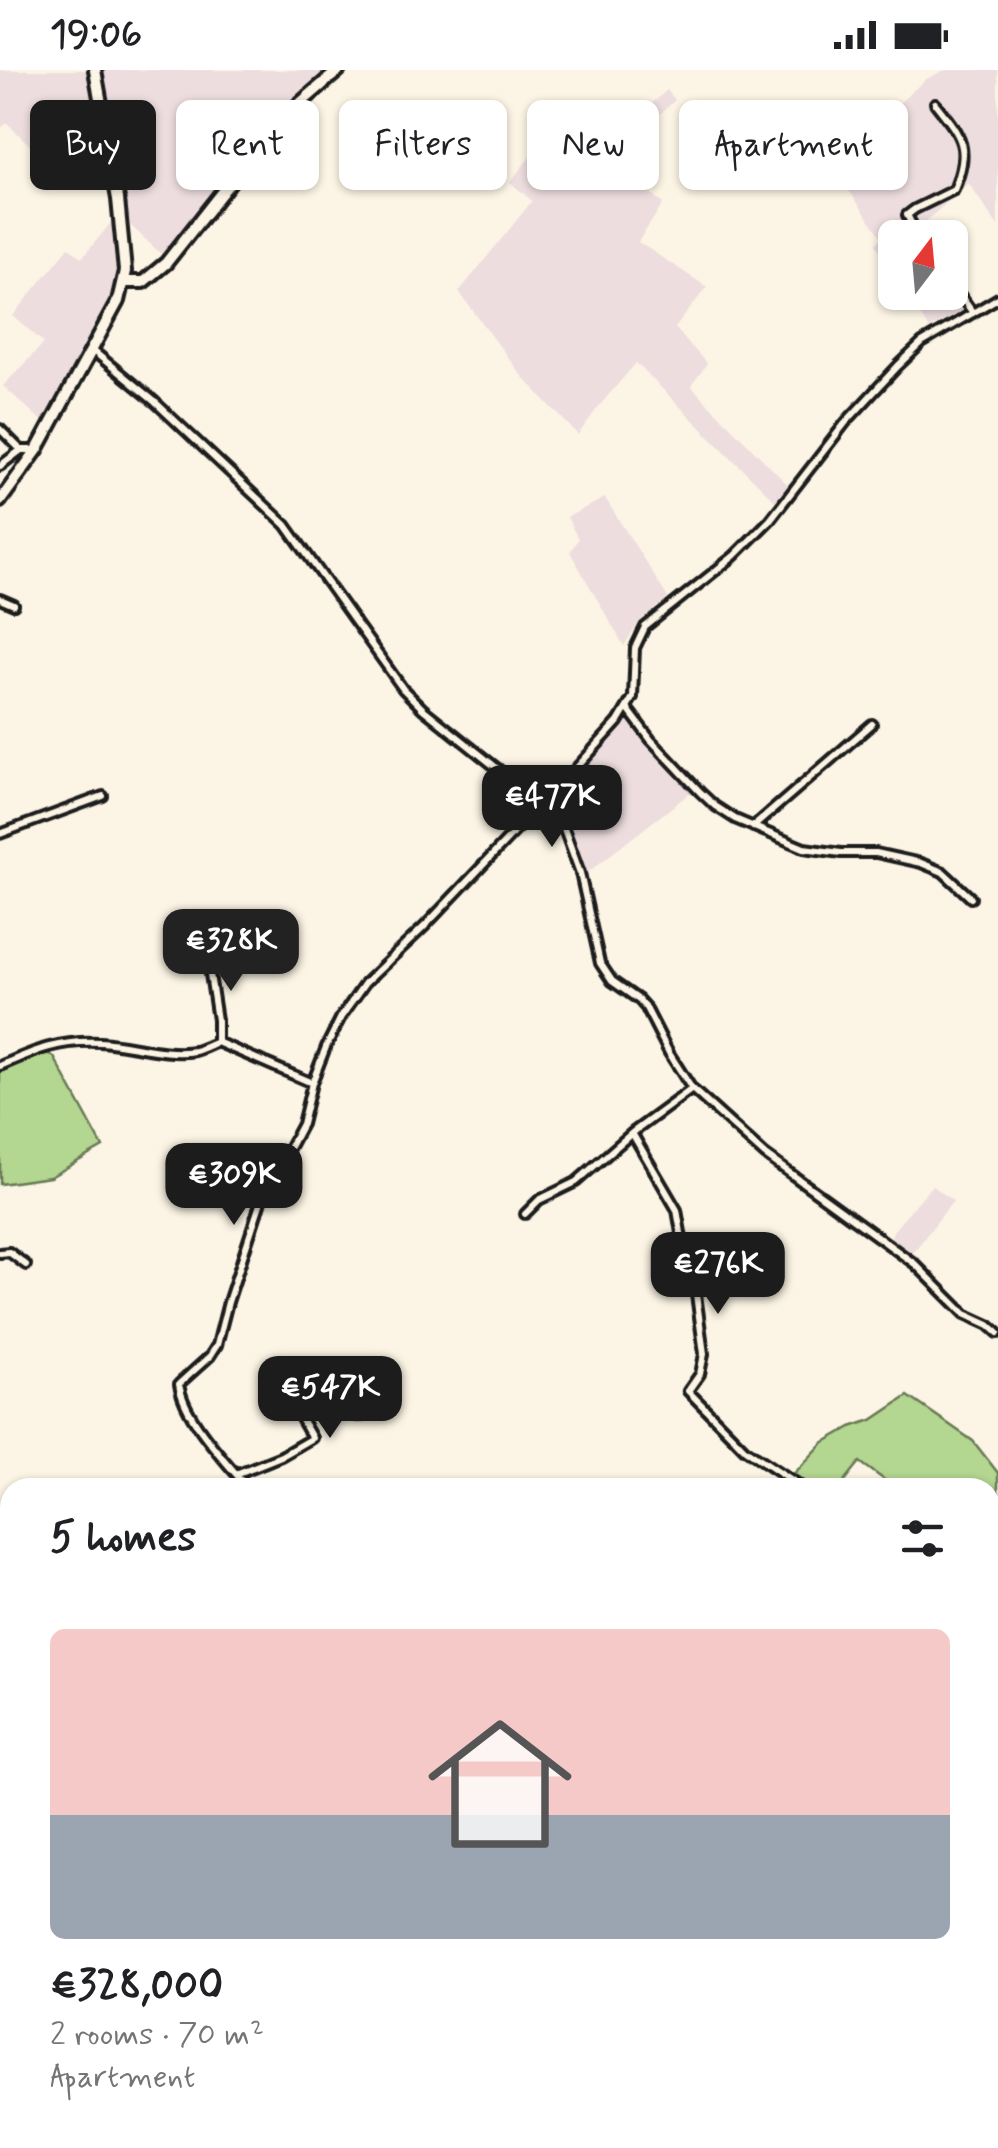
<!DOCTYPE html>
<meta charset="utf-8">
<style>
:root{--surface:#fff;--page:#f2f2f2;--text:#202124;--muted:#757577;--line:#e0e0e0;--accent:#1c1c1c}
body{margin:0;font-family:Mynerve,sans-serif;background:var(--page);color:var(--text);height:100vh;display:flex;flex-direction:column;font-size:38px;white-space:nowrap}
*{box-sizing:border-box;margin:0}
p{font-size:32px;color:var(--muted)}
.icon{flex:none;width:55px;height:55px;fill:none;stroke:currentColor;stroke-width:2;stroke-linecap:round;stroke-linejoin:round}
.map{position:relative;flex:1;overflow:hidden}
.details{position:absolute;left:0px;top:1408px;width:1000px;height:672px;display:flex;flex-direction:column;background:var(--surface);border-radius:30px 30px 0 0;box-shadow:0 2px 8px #0004}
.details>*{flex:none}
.top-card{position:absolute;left:30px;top:30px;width:940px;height:90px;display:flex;gap:20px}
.needle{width:65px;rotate:16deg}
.tools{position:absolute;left:878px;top:150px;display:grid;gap:20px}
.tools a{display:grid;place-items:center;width:90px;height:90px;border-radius:15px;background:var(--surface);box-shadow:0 2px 8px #0004;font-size:50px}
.price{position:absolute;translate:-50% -85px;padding:0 22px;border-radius:20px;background:var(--accent);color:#fff;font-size:32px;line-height:65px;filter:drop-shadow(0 2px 5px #0008)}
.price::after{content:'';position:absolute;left:50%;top:60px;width:30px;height:22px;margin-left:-15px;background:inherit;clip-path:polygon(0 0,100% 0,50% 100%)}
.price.on{background:#222;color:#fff}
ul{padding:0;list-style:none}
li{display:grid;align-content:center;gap:20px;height:530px;padding:0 50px}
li+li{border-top:2px solid var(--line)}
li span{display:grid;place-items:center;height:310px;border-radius:15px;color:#555}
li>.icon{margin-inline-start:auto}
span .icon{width:180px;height:180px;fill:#fffc;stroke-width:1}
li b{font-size:42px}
h2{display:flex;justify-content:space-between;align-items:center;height:120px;padding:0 50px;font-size:42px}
.pill{padding:0 35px;border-radius:15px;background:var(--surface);box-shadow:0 2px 8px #0004;font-size:35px;line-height:90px}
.pill.on{background:var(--accent);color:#fff}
.status{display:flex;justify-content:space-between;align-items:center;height:70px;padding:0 50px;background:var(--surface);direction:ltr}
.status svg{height:28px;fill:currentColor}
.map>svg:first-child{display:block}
.built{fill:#edddde}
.green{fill:#b3d690;stroke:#687956;stroke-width:2.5}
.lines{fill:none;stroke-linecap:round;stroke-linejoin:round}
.street-casing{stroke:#1c1c1c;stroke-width:14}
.secondary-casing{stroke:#1c1c1c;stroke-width:18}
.street{stroke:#fcf5e5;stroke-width:6}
.secondary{stroke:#fcf5e5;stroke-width:10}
</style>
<div class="status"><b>19:06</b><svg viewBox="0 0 49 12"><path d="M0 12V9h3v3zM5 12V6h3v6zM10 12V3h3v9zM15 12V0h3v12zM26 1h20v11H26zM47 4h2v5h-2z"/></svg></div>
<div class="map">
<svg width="998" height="2078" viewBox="0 0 998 2078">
<rect width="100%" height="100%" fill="#fcf5e5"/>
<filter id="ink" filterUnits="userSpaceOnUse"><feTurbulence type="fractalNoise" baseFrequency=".01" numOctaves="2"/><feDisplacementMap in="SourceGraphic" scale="20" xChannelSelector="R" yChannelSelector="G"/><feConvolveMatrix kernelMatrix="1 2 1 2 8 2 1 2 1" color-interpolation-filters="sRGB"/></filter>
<g filter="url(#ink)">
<path class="built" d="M 0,0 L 88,0 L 99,64 L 64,100 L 51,88 L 47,92 L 7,53 L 0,59 Z
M 102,0 L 329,0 L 284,37 L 266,58 L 242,62 L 253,72 L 161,184 L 130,155 Z
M 945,0 L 998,0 L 998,156 L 968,113 L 921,156 L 920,163 L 923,167 L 895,168 L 895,205 L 876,174 L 882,167 L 830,94 L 926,9 Z
M 667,20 L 675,30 L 623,79 L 643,102 L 636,110 L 663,134 L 638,172 L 707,217 L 675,258 L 707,294 L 691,316 L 788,415 L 775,431 L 636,293 L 600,335 L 578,365 L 521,305 L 459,222 L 532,131 L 510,112 L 563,45 L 591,66 L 603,55 L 614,67 Z
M 114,149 L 118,193 L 111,227 L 44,353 L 3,316 L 44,273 L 13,246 L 69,177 L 82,188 Z
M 950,205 L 971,236 L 929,259 L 906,223 L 950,222 Z
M 605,428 L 668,528 L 639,552 L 624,576 L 570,482 L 578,469 L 567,447 Z
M 626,643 L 695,719 L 583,806 L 565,752 L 548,736 Z
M 932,1115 L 953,1131 L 911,1185 L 891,1168 L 893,1161 Z"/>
<path class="green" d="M 47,982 L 54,987 L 103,1077 L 50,1107 L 0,1114 L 0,1001 Z
M 908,1326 L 973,1371 L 998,1403 L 998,1435 L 990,1447 L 990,1418 L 894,1417 L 860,1392 L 840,1417 L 811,1417 L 791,1407 L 823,1373 L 851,1357 L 872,1350 Z"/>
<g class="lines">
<defs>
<path id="street" d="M 919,168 L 907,145 L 915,139 L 954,120 C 971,77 962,67 935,33
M 950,211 L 973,243
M 92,280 L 155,332 L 286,455 L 403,619 L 423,639 L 543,735 L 563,756 L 580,803 L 600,893 L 612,911 L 639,930 L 646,938 L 669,983 L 692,1019 L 765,1085 L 915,1194 L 965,1244 L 989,1255 L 998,1263
M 0,359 L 21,380
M 0,396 L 21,380 L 36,380
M 0,529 L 14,535
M 627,638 L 651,670 L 700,722 L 715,736 L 735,749 L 804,778 L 841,783 L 876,783 L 921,793 L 943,802 L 971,828
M 753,757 L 872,654
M 0,764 L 103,726
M 206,878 L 217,950 L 217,972
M 0,996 C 36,980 60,970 100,972 C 131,974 165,986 195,981 C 203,979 210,975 217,972 L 312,1013
M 632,1063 L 677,1140 L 686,1191 L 696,1224 L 704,1284 L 700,1304 L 688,1321 L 745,1379 L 804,1418
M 525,1144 L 539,1130 L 576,1112 L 632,1063 L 692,1019
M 0,1183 L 9,1182 L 26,1195
M 236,1404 L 281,1386 L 312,1368 L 299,1345 C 305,1331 316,1329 329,1324 C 352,1336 346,1356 378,1340
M 248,1418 C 225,1390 184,1349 179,1314 L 210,1286 L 217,1275 L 228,1232 L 261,1131 L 302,1054 L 312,1013 L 326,977 L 341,947 L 365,913 L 424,857 L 522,754 L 543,735 L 618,652 L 633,627 L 635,578 L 645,557 L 734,486 L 770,450 L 846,352 L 898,296 L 922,273 L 998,228
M 0,1675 L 10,1683
M 990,1809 L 998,1807
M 990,1953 L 998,1951
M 834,2078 L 838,2070"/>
<path id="secondary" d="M 124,212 L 143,212 L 166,193 L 275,55 L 339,0
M 0,431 L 37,380 L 118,231 L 125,201 L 118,129 L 95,0
M 0,1901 L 10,1934
M 53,2070 L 55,2078"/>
</defs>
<use href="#street" class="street-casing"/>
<use href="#secondary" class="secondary-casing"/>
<use href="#street" class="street"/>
<use href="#secondary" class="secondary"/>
</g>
</g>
</svg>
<div class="tools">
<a><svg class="needle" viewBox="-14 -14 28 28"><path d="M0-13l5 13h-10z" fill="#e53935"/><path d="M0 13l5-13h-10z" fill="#757577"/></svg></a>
</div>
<b class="price" style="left:552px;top:780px">€477K</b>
<b class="price on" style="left:231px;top:924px">€328K</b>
<b class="price" style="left:234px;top:1158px">€309K</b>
<b class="price" style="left:718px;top:1247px">€276K</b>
<b class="price" style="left:330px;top:1371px">€547K</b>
<div class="top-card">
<a class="pill on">Buy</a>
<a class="pill">Rent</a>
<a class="pill">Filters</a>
<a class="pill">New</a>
<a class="pill">Apartment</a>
</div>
<section class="details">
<h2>5 homes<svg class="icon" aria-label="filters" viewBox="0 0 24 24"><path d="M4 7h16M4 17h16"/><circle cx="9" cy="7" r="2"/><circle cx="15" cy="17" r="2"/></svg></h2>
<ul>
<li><span style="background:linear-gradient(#f6c9c9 60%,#9aa5b1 0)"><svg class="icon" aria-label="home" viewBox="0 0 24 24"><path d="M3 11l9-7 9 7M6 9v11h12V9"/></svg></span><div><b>€328,000</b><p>2 rooms · 70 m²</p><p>Apartment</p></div></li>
</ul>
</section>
</div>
